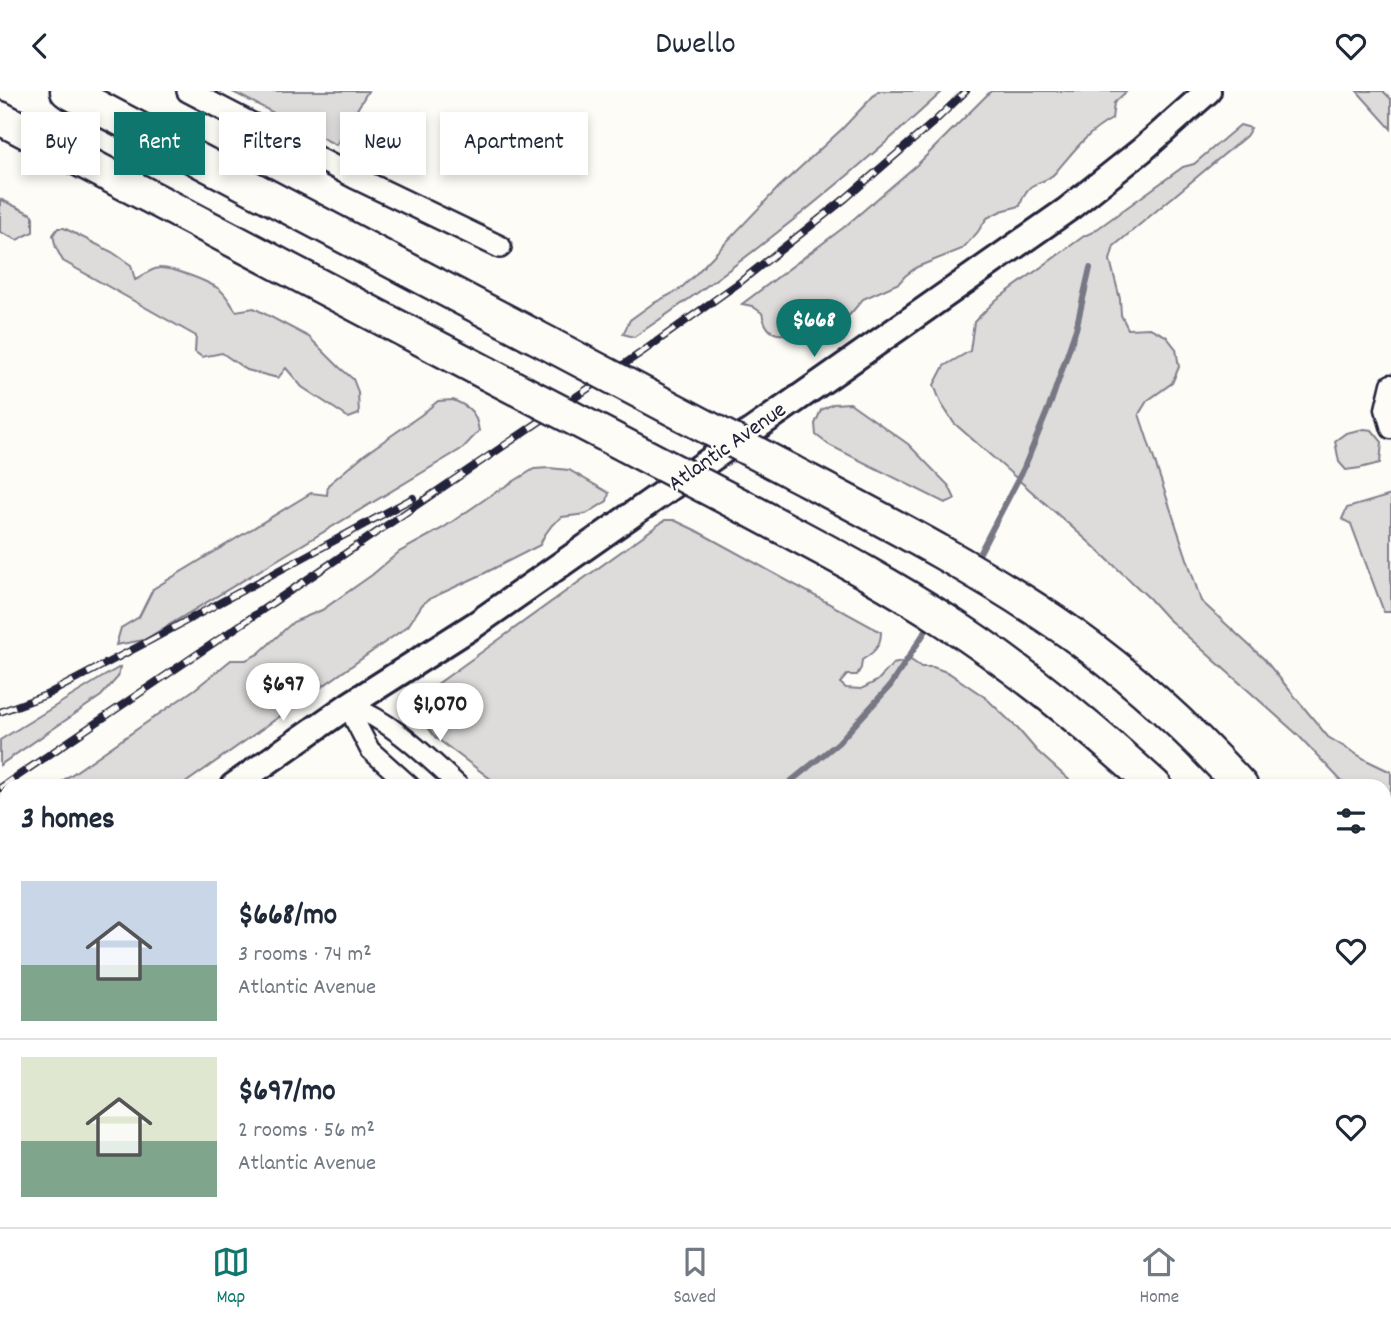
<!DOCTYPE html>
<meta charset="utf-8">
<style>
:root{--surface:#fff;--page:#f2f2f3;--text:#1f2937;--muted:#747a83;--line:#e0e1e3;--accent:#0f766e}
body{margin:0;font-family:Dekko,sans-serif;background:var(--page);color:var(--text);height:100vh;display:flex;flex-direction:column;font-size:26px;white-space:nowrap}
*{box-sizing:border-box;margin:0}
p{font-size:23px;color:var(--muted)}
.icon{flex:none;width:38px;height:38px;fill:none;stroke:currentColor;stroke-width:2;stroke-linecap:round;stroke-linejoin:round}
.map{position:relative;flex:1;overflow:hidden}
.panel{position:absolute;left:0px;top:688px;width:1391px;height:450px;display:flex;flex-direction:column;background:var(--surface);border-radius:21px 21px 0 0;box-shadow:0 4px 10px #0003}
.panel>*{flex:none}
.guide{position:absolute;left:21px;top:21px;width:700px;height:63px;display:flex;gap:14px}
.price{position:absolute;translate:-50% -60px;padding:0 16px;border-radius:24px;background:#fff;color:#222;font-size:23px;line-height:46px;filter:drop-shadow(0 2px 4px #0008)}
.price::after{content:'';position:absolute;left:50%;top:42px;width:21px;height:16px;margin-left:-10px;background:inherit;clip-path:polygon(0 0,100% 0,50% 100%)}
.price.current{background:var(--accent);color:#fff}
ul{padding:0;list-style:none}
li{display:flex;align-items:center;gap:21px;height:175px;padding:0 21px}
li+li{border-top:2px solid var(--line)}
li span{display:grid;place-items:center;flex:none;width:196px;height:140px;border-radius:0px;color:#555}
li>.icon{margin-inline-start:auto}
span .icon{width:84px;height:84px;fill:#fffc;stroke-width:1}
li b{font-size:30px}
h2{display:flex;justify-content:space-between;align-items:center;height:84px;padding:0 21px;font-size:30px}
.tag{padding:0 24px;border-radius:0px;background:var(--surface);box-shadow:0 4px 10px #0003;font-size:24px;line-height:63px}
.tag.current{background:var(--accent);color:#fff}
header{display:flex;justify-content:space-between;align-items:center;height:91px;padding:0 21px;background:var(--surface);font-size:32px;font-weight:600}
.dock{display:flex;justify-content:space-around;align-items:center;height:98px;border-top:2px solid var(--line);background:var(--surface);font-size:19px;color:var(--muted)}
.dock a{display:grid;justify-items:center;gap:4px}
.dock .current{color:var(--accent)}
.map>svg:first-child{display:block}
.green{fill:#dddcdb;stroke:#807f8b;stroke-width:2}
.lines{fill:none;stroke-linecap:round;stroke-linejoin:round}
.stream{stroke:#787885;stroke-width:6}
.minor-casing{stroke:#22223b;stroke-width:23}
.tertiary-casing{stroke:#22223b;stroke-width:26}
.secondary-casing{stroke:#22223b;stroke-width:30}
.motorway-casing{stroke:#22223b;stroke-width:37}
.minor{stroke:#fdfcf7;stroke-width:18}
.tertiary{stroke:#fdfcf7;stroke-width:21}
.secondary{stroke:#fdfcf7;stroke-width:24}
.motorway{stroke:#fdfcf7;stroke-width:32}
.rail-casing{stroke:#22223b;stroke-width:8}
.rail{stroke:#fdfcf7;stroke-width:5;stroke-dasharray:16;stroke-linecap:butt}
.motorway-bridge-casing{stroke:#22223b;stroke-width:37;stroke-linecap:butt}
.motorway-bridge{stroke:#fdfcf7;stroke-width:32}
.labels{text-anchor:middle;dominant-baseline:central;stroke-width:5;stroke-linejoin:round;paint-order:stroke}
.street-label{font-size:23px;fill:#22223b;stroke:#fdfcf7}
</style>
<header><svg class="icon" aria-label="back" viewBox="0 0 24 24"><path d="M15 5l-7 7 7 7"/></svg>Dwello<svg class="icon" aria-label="heart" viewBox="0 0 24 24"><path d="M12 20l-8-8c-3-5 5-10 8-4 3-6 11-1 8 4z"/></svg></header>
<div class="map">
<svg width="1391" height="1136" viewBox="0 0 1391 1136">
<rect width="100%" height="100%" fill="#fdfcf7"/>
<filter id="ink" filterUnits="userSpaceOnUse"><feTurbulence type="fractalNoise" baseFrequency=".0143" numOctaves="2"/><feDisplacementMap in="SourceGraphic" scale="14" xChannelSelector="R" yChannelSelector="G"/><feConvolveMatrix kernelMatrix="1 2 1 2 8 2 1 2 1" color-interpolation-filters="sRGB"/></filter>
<g filter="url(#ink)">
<path class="green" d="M 231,0 L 368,0 L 336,54 Z
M 878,0 L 943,0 C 846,90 744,172 634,246 L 623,243 L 630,229 L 652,213 L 679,199 L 694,185 L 779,96 L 842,38 Z
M 991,0 L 1127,0 L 1114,12 L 1112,28 C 1085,43 1074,60 1055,82 C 1041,97 1029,85 1020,115 L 1001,120 L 987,127 L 977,142 L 962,158 L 917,176 L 905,185 L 899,192 L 863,208 L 846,228 L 845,239 L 839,242 C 831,238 820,235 812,237 C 790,242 768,254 762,222 L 752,215 L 742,213 L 843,137 L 919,72 Z
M 1357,0 L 1383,0 L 1391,8 L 1391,38 Z
M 1240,34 L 1251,37 L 1246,45 L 1114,155 L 1110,169 L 1120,208 L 1121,224 L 1128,238 L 1150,237 L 1166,245 L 1176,258 L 1179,276 L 1172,292 L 1147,310 L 1139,323 L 1201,510 L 1264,568 L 1328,646 L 1368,670 L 1391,681 L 1391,741 L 1384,734 L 1384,695 L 1346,695 L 1298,644 L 1167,527 L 1149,507 L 1090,452 L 954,332 L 941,312 L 934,294 L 944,275 L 970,260 L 974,231 L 996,209 L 1084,145 L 1093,141 L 1183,76 L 1194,73 Z
M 0,108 L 33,124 L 33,141 L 17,149 L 0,141 Z
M 58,137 L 64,137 L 112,161 L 131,174 L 135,189 C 143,186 150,177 160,177 C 174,177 207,190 219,198 C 226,203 231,213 236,220 L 254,217 L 309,246 L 339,276 L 353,288 L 358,301 L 359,323 L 349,327 L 302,296 L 286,277 L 278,287 L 247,279 L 222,262 L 202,266 L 195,261 L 196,245 L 63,170 L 56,157 L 53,144 Z
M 453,309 C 470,316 476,321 479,340 L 463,357 L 144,549 L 116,554 L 121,537 L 139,526 L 153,498 L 311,402 L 327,404 L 328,394 L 365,363 L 421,324 L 438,310 Z
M 850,312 L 908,353 L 949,395 L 955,408 L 945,412 L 829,354 L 816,344 L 815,333 L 821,319 L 833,313 Z
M 1364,338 L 1372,339 L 1382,351 L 1380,372 L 1360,377 L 1346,379 L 1339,371 L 1335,350 L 1346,342 Z
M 549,377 L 569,379 L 609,402 L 607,410 L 586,423 L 562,426 L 552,434 L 544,445 L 540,454 L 481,484 L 429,508 L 422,514 L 408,535 L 181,695 L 55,695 L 195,598 L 231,569 L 246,569 L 258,563 L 293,531 L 322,519 L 372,484 L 399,461 L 443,437 L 491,404 L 534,378 Z
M 1391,404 L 1391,521 L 1384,521 L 1351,433 L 1342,428 L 1347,417 Z
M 665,429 L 674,429 L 695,439 L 881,541 C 881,556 873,562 862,569 L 861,577 L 857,584 L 847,584 L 840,592 L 846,597 L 861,598 L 877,590 L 893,573 L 911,569 L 921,576 L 933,576 L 949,582 L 986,607 L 1018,638 L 1037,660 L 1076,695 L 500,695 L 435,646 L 424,631 L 418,612 L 429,599 Z
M 120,576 L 118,586 L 101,605 L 0,674 L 0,649 L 101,587 Z
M 7,727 L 7,812 L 0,817 L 0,732 Z
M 7,899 L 7,1118 L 0,1121 L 0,904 Z
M 1384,1086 L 1391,1101 L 1391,1136 L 1325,1136 L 1322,1131 L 1384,1130 Z
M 493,1130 L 545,1131 L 545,1136 L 493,1136 Z"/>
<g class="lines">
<path class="stream" d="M 975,471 L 1024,377 L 1051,311 L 1076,238 L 1090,177
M 785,695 L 838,652 L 890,595 L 932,530
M 0,1049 L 7,1048"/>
<defs>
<path id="minor" d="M 1391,293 L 1385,318 L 1391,338
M 349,614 C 393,631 425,664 459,695
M 349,614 L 355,630 L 370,659 L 410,695
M 393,1130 L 393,1136
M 1239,1130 L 1243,1136
M 221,1136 L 221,1130
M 605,1136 L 606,1130
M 996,1136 L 1003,1130"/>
<path id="tertiary" d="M 188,0 L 354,86 L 500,156"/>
<path id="secondary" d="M 233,695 L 349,614 L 476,533 L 1068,118 L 1142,59 L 1208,0
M 0,854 L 7,850"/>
<path id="motorway" d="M 67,0 L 534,245
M 0,27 L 486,282
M 792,381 C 887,431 984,481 1072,543 C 1134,587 1190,639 1241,695
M 746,417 C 813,453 882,488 946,530 C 1021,578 1089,635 1155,695
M 1384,889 L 1391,899
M 1384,992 L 1391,1003"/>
</defs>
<use href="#minor" class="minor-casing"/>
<use href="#tertiary" class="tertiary-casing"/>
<use href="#secondary" class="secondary-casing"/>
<use href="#motorway" class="motorway-casing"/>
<use href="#minor" class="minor"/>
<use href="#tertiary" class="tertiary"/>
<use href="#secondary" class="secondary"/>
<use href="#motorway" class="motorway"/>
<defs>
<path id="rail" d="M 0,621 L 46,604 L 149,550 L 413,407
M 0,697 L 642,261 L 740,191 L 846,107 L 935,30 L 966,0"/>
</defs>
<use href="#rail" class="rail-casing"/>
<use href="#rail" class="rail"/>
<defs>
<path id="motorway-bridge" d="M 534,245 L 792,381
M 486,282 L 746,417"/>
</defs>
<use href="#motorway-bridge" class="motorway-bridge-casing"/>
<use href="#motorway-bridge" class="motorway-bridge"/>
</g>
</g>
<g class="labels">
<g class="street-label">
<text transform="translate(728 357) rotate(-35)">Atlantic Avenue</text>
</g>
</g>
</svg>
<b class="price current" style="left:814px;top:268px">$668</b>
<b class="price" style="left:283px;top:632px">$697</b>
<b class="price" style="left:440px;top:652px">$1,070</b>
<div class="guide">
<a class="tag">Buy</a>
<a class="tag current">Rent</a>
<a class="tag">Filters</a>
<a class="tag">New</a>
<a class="tag">Apartment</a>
</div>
<section class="panel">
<h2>3 homes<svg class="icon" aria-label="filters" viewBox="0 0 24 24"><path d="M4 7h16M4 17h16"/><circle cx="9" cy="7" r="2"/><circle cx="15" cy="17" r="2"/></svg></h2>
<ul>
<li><span style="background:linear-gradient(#c9d6e8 60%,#7fa58c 0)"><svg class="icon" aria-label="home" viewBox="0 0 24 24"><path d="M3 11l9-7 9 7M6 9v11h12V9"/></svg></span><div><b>$668/mo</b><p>3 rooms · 74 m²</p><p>Atlantic Avenue</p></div><svg class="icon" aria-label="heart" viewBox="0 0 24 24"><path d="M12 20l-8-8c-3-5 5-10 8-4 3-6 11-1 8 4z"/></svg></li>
<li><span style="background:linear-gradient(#dfe7d0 60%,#7fa58c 0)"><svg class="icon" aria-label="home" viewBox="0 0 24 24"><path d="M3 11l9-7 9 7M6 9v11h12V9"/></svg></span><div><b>$697/mo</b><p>2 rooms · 56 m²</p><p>Atlantic Avenue</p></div><svg class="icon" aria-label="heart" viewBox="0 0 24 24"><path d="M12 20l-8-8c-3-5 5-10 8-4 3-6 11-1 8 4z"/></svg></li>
</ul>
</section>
</div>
<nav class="dock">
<a class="current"><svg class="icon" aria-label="map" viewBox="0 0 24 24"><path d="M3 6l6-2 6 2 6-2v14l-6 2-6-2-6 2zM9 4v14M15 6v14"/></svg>Map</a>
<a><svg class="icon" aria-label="saved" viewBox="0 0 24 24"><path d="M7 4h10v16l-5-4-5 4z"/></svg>Saved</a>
<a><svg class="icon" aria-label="home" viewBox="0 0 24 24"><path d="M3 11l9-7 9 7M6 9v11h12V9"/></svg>Home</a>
</nav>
